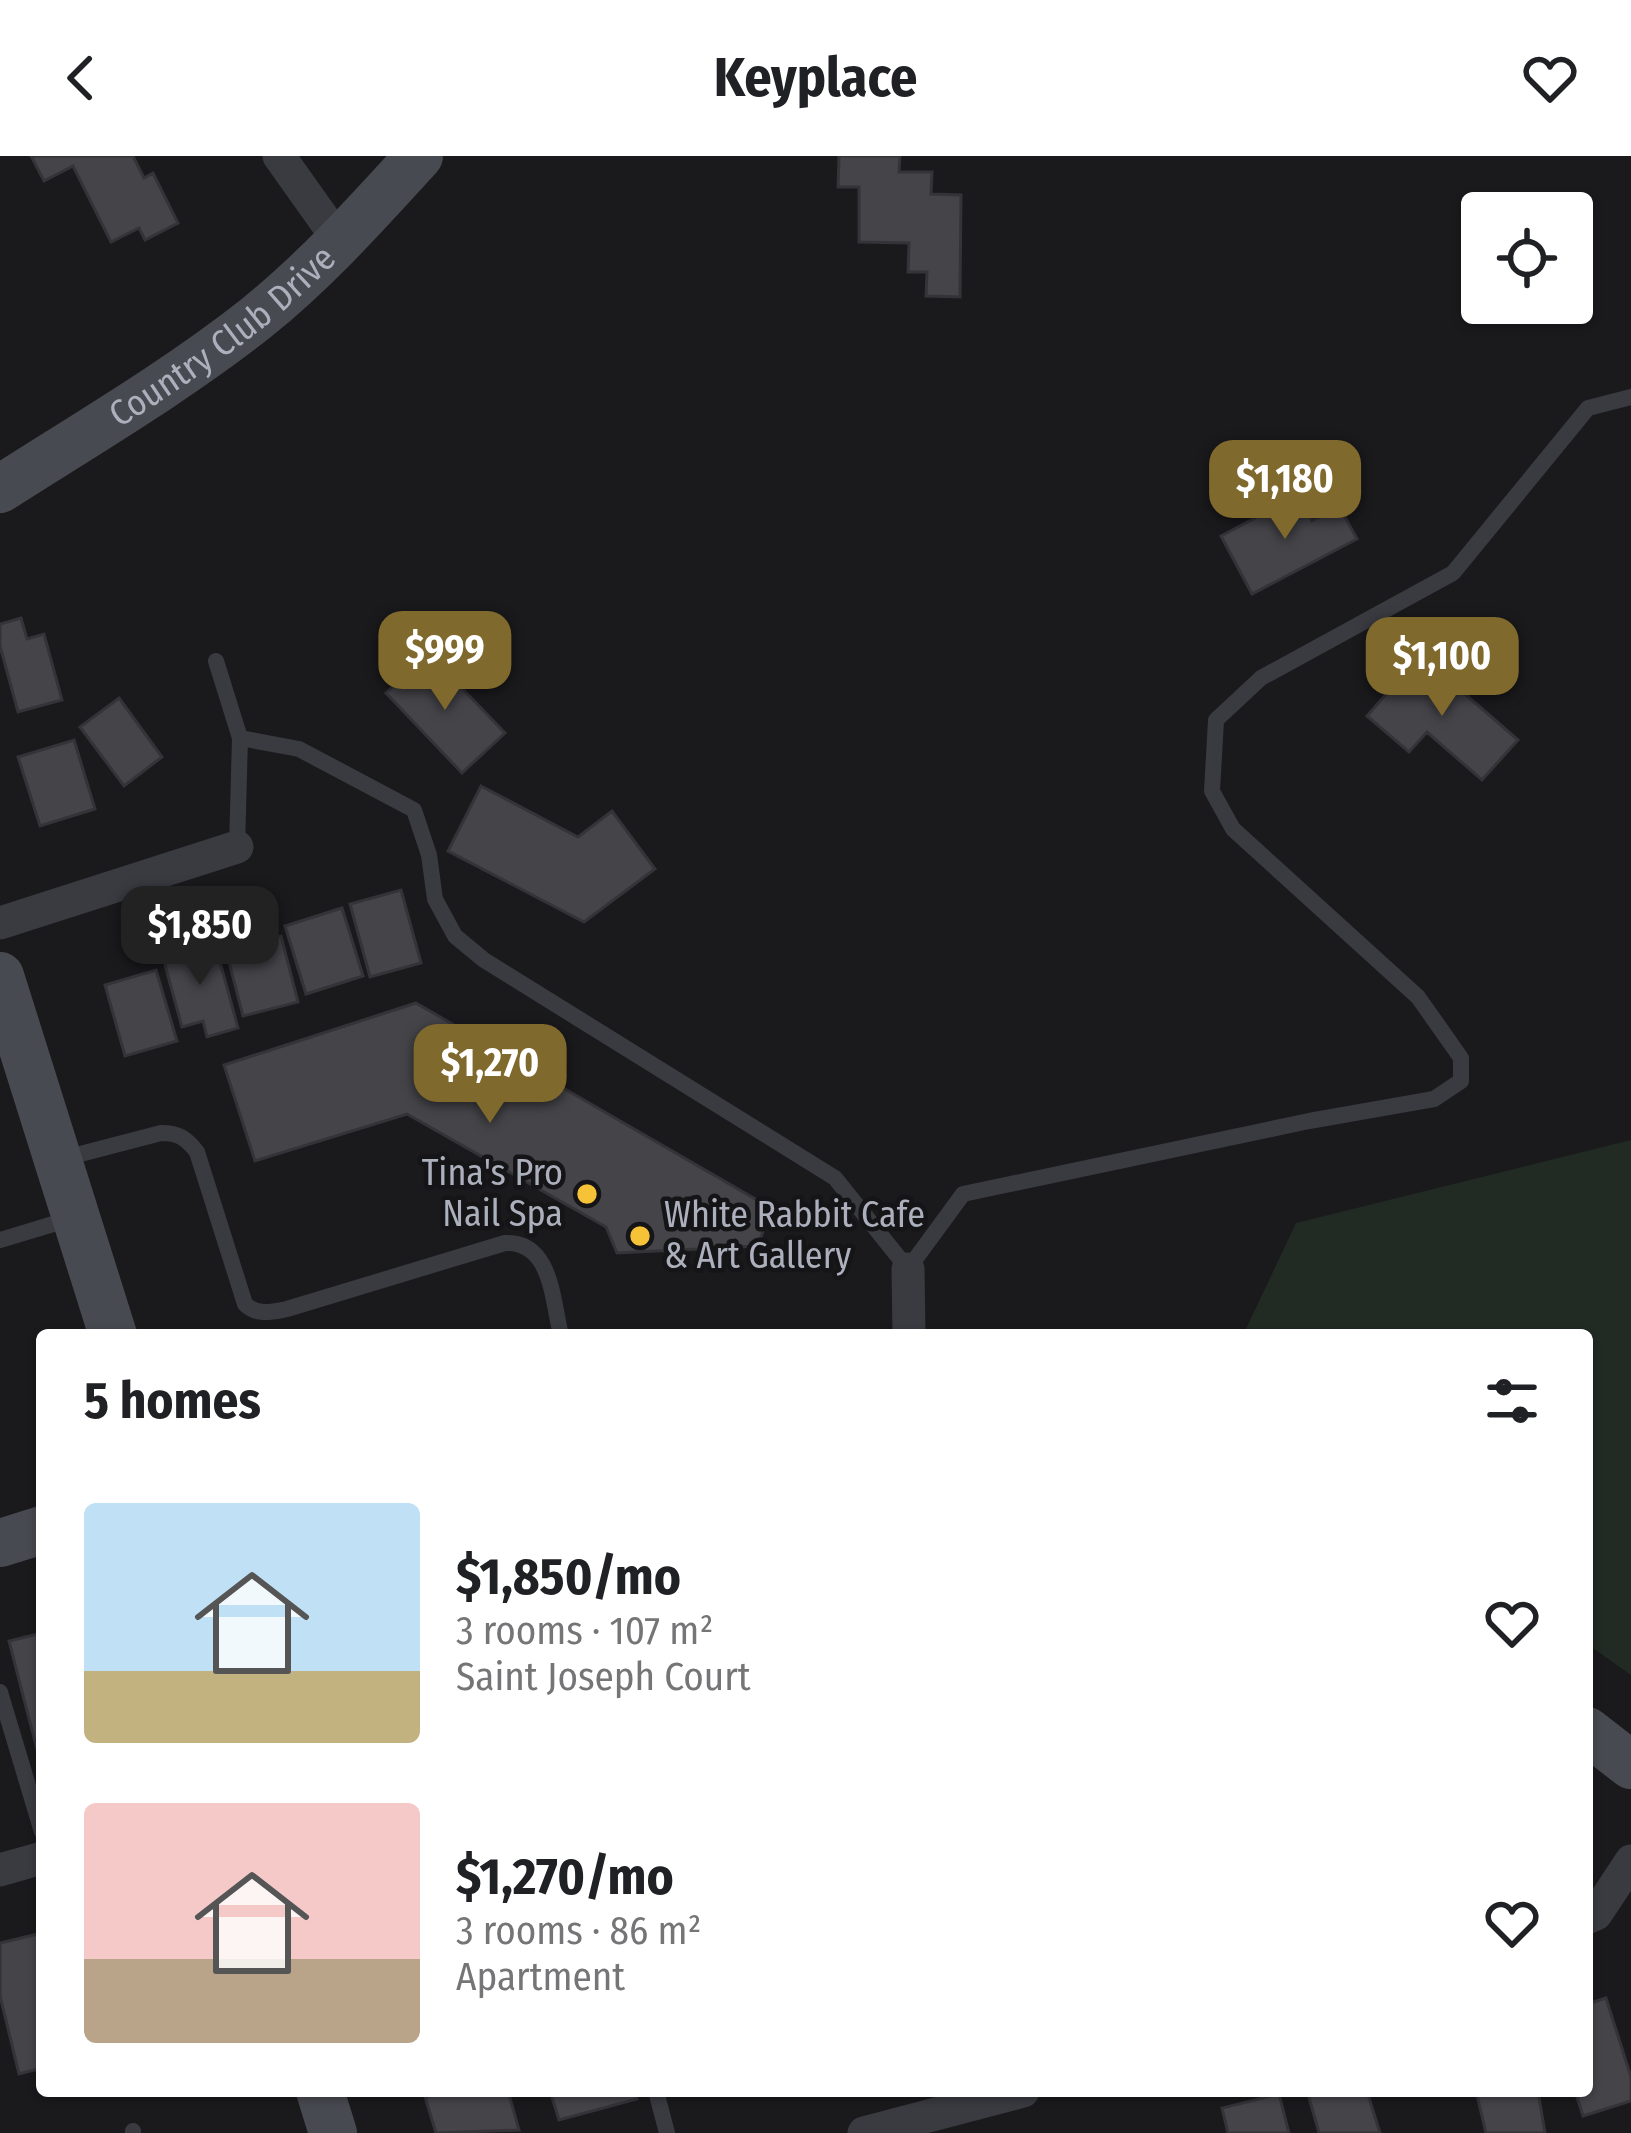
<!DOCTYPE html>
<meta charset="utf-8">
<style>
:root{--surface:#fff;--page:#f6f6f6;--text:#202124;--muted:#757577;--accent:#80692d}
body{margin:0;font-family:"Fira Sans Condensed",sans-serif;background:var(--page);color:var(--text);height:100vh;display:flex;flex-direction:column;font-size:45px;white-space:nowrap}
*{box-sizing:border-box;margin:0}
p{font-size:39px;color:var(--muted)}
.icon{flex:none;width:66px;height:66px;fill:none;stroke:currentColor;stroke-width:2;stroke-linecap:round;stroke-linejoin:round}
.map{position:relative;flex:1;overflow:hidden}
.sheet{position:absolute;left:36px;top:1173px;width:1557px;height:768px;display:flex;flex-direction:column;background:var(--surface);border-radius:12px;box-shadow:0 3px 9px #0004}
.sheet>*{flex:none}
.fabs{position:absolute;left:1461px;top:36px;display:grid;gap:24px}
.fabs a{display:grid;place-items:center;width:132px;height:132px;border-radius:12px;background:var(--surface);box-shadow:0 3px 9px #0004;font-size:60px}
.price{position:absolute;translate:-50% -102px;padding:0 27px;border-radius:24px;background:var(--accent);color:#fff;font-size:39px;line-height:78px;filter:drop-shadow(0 3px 6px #0008)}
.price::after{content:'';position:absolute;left:50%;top:72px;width:36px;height:27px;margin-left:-18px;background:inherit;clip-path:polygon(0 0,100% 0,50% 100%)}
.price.on{background:#222;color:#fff}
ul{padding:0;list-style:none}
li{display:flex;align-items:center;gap:36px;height:300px;padding:0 48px}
li span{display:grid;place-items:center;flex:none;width:336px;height:240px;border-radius:12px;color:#555}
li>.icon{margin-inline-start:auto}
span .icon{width:144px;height:144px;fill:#fffc;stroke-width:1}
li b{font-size:51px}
h2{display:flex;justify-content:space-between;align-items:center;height:144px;padding:0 48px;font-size:51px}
header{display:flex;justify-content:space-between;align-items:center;height:156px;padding:0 48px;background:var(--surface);font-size:54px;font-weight:700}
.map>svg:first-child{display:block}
.green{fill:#212a23}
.building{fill:#444449;stroke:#343338;stroke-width:3}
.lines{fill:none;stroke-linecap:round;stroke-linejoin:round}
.lane{stroke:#3a3b41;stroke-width:16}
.street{stroke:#3a3b41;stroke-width:33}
.secondary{stroke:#484a51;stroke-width:48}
.poi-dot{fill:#f6c238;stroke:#151417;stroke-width:4.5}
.labels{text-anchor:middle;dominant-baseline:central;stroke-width:9;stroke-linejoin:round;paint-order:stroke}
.street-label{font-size:36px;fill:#acb0bc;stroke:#151417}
.poi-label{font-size:36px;fill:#acb0bc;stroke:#151417;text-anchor:end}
</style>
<header><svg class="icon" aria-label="back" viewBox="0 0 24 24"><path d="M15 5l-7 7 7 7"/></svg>Keyplace<svg class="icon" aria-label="heart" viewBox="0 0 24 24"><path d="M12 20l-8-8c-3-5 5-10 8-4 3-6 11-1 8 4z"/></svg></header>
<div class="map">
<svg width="1631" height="1977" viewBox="0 0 1631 1977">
<rect width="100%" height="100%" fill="#1a191c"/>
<path class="green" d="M 1631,984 L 1631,1519 L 1587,1488 L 1587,1179 L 1243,1179 L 1296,1067 Z"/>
<path class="building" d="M 31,0 L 133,0 L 144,22 L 153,17 L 178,67 L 145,84 L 139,72 L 111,86 L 73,10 L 44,25 Z
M 839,0 L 900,0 L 899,16 L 932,16 L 931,38 L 961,39 L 960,141 L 926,140 L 927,116 L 908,116 L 909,87 L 859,86 L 859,31 L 838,31 Z
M 1298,339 L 1312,365 L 1339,350 L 1357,383 L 1252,438 L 1221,380 Z
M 21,462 L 27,483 L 44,478 L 62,544 L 18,556 L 0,490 L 0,468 Z
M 428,497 L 505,577 L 462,617 L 386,537 Z
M 1420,499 L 1518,584 L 1482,624 L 1427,576 L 1409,596 L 1367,560 Z
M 119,542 L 162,601 L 124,630 L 80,571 Z
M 74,584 L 95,653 L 40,670 L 18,601 Z
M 481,630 L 578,681 L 612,655 L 655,713 L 584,766 L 448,695 Z
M 401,734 L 421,807 L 370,821 L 350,748 Z
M 342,752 L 363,820 L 306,838 L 285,770 Z
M 281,780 L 298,846 L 243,860 L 226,794 Z
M 214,784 L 238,872 L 207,881 L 203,865 L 182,871 L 162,798 Z
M 156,814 L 177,885 L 125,900 L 105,829 Z
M 416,847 L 771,1052 L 758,1090 L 617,1097 L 606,1071 L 407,958 L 255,1005 L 224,909 Z
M 42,1477 L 42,1613 L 9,1485 Z
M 42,1777 L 42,1912 L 19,1918 L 0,1840 L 0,1787 Z
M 1606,1842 L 1631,1921 L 1631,1945 L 1583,1960 L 1575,1935 L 1587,1935 L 1587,1848 Z
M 444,1935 L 508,1935 L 519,1974 L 436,1977 L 425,1941 Z
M 550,1935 L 635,1935 L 637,1943 L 559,1964 Z
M 1318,1935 L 1367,1935 L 1380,1977 L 1319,1977 L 1308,1938 Z
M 1476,1935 L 1538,1935 L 1545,1977 L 1486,1977 Z
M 1279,1938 L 1289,1977 L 1228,1977 L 1222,1952 Z"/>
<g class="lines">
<path class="lane" d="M 216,505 L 240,582 L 299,593 L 414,654 L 429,699 L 435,743 L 455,780 L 484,804 L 835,1022 L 908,1113 L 963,1038 L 1309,965 L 1434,943 L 1461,925 L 1461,902 L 1418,841 L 1233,673 L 1212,635 L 1216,564 L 1261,522 L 1453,417 L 1588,252 L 1631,241
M 237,691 L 240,582
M 65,1002 L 161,977 C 179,977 186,982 197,996 L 245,1148 C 257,1160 272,1156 287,1153 L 505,1087 C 552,1085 552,1144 561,1179
M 0,1084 L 73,1062
M 0,1536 L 42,1676
M 656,1935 L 667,1977
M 133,1975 L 133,1977"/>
<path class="street" d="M 279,0 L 340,86
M 0,767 L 237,691
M 908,1113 L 909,1179
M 0,1714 L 42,1702
M 1587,1762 L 1596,1758 L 1631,1705
M 864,1977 L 1023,1935"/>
<g class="secondary">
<path id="s1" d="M 0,333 C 86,278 175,226 255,163 C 315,115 367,57 419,0"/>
<path d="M 0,820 L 113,1179"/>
<path d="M 0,1387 L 42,1374"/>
<path d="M 1587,1575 L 1631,1609"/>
<path d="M 320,1935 L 333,1977"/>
</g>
</g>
<g class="poi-dot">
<circle cx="587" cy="1038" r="12"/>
<circle cx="640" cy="1080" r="12"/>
</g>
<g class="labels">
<g class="street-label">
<text stroke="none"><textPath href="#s1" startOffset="270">Country Club Drive</textPath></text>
</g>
<g class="poi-label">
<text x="563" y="1017">Tina's Pro<tspan x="563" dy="41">Nail Spa</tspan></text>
<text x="664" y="1059" text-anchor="start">White Rabbit Cafe<tspan x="664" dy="41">&amp; Art Gallery</tspan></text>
</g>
</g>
</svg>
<div class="fabs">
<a><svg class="icon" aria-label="locate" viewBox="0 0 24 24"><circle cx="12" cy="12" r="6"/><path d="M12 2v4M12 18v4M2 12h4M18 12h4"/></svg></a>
</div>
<b class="price" style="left:1285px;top:386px">$1,180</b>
<b class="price" style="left:445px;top:557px">$999</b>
<b class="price" style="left:1442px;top:563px">$1,100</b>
<b class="price on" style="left:200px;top:832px">$1,850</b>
<b class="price" style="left:490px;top:970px">$1,270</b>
<section class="sheet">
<h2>5 homes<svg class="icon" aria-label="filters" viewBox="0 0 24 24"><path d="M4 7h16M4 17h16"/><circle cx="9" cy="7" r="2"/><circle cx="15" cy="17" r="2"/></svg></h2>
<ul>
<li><span style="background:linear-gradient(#bfe0f5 70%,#c2b280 0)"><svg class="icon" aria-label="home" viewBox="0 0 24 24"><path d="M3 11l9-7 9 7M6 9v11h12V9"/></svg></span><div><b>$1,850/mo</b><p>3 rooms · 107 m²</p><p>Saint Joseph Court</p></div><svg class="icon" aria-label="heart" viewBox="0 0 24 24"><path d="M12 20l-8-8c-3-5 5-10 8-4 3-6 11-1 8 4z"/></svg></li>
<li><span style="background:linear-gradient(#f6c9c9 65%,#b9a48a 0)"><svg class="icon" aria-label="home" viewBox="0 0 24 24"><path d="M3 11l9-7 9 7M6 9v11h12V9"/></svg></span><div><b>$1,270/mo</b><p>3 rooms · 86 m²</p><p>Apartment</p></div><svg class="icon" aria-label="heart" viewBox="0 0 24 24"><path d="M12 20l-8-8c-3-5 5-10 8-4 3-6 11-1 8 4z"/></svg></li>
</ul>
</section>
</div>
